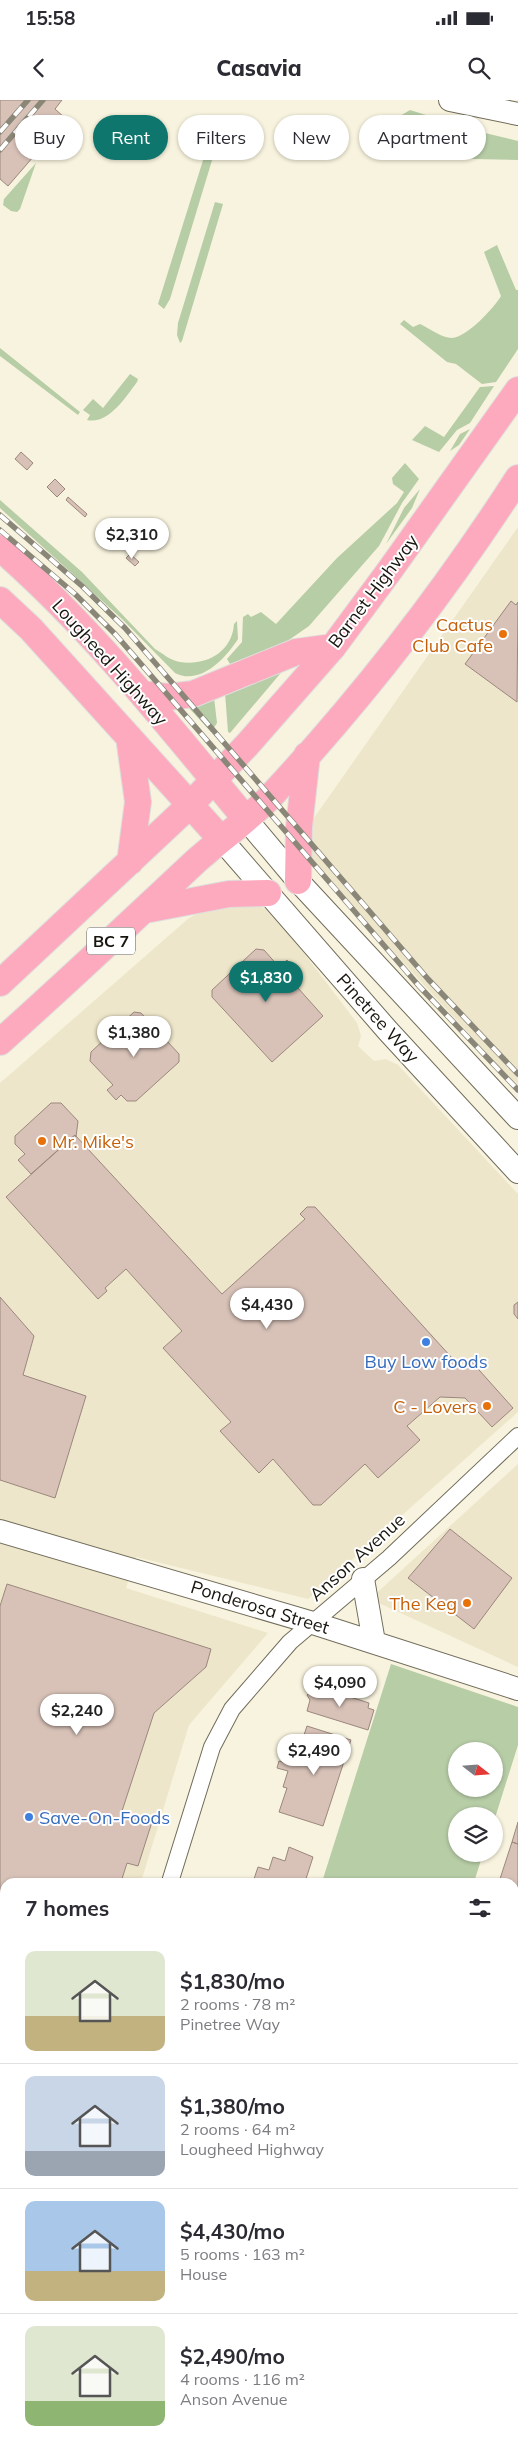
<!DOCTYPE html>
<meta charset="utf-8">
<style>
:root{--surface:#fff;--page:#f2f2f3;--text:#2b2b33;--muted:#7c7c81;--line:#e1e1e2;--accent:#0f766e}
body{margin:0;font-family:Mulish,sans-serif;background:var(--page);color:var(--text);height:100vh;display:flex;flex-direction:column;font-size:19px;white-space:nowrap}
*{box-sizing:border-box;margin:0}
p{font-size:16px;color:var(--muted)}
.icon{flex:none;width:28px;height:28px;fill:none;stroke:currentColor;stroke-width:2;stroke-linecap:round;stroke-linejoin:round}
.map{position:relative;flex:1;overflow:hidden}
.panel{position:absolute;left:0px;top:1778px;width:519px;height:571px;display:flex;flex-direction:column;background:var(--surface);border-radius:15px 15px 0 0;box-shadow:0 1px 4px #0004}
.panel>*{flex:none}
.top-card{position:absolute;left:15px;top:15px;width:489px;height:45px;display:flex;gap:10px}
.needle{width:32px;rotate:107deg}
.buttons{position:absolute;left:448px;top:1642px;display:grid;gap:10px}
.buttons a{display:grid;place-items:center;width:55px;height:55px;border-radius:50%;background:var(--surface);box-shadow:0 1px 4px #0004;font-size:25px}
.price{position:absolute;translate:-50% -42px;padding:0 11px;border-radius:18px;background:#fff;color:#222;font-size:16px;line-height:32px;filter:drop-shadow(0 1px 2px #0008)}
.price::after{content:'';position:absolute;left:50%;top:30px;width:15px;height:11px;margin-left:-8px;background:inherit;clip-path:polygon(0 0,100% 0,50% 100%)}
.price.selected{background:var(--accent);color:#fff}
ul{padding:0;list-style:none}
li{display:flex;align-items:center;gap:15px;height:125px;padding:0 25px}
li+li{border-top:1px solid var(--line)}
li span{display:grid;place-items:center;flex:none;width:140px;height:100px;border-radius:10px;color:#555}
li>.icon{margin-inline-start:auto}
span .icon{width:60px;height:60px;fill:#fffc;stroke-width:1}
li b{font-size:21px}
h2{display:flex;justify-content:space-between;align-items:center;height:60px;padding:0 25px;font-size:21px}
.tag{padding:0 18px;border-radius:22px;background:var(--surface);box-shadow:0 1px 4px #0004;font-size:18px;line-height:45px}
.tag.selected{background:var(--accent);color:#fff}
.status{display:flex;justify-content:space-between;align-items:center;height:35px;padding:0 25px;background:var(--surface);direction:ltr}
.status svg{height:14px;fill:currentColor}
header{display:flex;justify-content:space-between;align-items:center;height:65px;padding:0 25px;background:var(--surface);font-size:22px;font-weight:800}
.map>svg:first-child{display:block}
.built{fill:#ede6ca}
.green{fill:#b7cda6;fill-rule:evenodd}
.building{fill:#d8c2b8;stroke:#9b877d}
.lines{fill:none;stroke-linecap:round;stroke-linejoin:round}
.street-casing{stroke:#716c5a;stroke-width:18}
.secondary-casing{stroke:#716c5a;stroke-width:24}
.primary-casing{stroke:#dfdedd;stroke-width:28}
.street{stroke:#fff;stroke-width:16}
.secondary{stroke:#fff;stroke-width:22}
.primary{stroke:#fdaabe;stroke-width:26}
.rail-casing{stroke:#8a8779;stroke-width:5.5}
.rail{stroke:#fff;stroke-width:4;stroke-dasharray:11;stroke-linecap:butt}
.food-dot{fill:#e8710a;stroke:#fff;stroke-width:2}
.shop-dot{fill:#3f7fe0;stroke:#fff;stroke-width:2}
.labels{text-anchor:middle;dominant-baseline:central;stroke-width:4;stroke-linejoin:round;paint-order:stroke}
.shield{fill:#fff;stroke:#5d5b56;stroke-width:1}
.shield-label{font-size:16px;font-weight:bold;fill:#17150e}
.street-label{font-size:18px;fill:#17150e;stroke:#fff}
.food-label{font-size:18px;fill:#c56008;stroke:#fff;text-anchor:end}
.shop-label{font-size:18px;fill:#366cbe;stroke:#fff}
</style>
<div class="status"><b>15:58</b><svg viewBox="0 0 49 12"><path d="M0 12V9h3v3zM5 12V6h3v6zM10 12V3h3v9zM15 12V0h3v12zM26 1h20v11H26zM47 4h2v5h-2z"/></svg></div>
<header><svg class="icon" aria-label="back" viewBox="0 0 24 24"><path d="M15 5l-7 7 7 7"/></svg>Casavia<svg class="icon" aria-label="search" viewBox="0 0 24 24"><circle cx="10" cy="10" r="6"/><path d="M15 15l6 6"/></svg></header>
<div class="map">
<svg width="518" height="2348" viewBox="0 0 518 2348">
<rect width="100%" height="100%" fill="#f8f3de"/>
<path class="built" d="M 518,427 L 518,987 L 295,745 Z
M 257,804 L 275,815 L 357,923 L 361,936 L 358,946 L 374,961 L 386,959 L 398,965 L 518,1094 L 518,1312 L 308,1499 L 136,1457 L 126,1488 L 268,1533 L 189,1625 L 141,1782 L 5,1782 L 5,1915 L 0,1914 L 0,983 L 189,818 L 210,807 Z
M 518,1364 L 518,1567 L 370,1499 Z"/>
<path class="green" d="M 410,10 L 426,15 L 427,19 L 518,41 L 518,60 L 474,59 L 408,48 L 398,36 L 400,16 Z
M 215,22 L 223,24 L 170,199 L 164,209 L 158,204 Z
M 36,63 L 20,109 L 17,112 L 11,111 L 3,105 L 4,99 Z
M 215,102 L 223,104 L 182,241 L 180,243 L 177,235 L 178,223 Z
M 497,145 L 516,190 L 518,190 L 518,249 L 496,282 L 482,284 L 456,264 L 447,262 L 400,224 L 404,220 L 413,227 L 420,224 C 429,228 442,238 452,238 C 467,237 494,208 501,196 L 484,152 Z
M 0,248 L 80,312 L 78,315 L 0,256 Z
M 130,274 L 138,279 L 137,282 C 126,297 108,325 87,320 L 90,315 L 83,310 L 93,299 L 103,308 Z
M 494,286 L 470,323 L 457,330 L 439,352 L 412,340 L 425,326 L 444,337 L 480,287 Z
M 470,329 L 459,345 L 450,351 L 460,334 Z
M 405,363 L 419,379 L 402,403 L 379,446 L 309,526 L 286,542 L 230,564 L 227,559 L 242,542 L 243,517 L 248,514 L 251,517 L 261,512 L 276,524 L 337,458 L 397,403 L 404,392 L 393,384 L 392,378 Z
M 420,389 L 412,408 L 386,444 L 404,408 Z
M 0,400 L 82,472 L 155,549 C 162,553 171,561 180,562 C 205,566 232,553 234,524 L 237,521 L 238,539 C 226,558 200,586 175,573 L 122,519 L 0,408 Z
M 285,568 L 230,633 L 228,632 L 225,593 Z
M 214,597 L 217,623 L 211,632 L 188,607 Z
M 391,1564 L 518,1607 L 518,1645 L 494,1721 L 494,1716 L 456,1716 L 456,1754 L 483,1754 L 474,1782 L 322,1782 ZM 456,1651 L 494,1651 L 494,1689 L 456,1689 Z"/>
<path class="building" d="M 0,0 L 62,0 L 55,9 L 66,19 L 8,86 L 0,79 Z
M 21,352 L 33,363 L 27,370 L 15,359 Z
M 55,379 L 65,389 L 57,397 L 47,387 Z
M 68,397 L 87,414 L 85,417 L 66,400 Z
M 108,432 L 119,443 L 114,447 L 103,436 Z
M 130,454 L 139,462 L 135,466 L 126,458 Z
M 511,501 L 516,505 L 518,502 L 517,602 L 465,564 Z
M 256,849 L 264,850 L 279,867 L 287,860 L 297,871 L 289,878 L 323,916 L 272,962 L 212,897 L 212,890 Z
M 134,912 L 141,913 L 179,954 L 179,962 L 136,1001 L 127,1001 L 121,995 L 116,1000 L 107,990 L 113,985 L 90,961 L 91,952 Z
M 51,1003 L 61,1003 L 78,1021 L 76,1037 L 75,1035 L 31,1074 L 18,1060 L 25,1054 L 15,1044 L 15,1036 Z
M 75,1035 L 222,1194 L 305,1119 L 300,1114 L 307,1107 L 315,1107 L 462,1269 L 471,1261 L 513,1308 L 492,1327 L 465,1298 L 440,1297 L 407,1326 L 420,1340 L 378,1378 L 365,1364 L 321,1405 L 313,1405 L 273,1359 L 259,1373 L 220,1331 L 231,1322 L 163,1248 L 182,1231 L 126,1169 L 105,1188 L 107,1191 L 98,1199 L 6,1097 Z
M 0,1197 L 34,1236 L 23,1275 L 86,1296 L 55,1398 L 0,1380 Z
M 518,1202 L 518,1219 L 514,1214 L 514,1205 Z
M 450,1429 L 512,1478 L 474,1529 L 408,1478 Z
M 7,1484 L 211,1549 L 206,1567 L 154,1613 L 122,1711 L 152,1722 L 138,1766 L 127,1763 L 121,1782 L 5,1782 L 5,1824 L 0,1822 L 0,1506 Z
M 316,1586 L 369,1603 L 368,1608 L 374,1610 L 368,1630 L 307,1611 L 310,1600 L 307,1595 Z
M 307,1626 L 351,1640 L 323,1726 L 279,1712 L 287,1688 L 283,1687 L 288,1671 L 277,1668 L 279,1661 L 294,1665 Z
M 518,1722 L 518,1744 L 512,1742 Z
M 512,1742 L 518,1744 L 518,1953 L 514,1952 L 514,1782 L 499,1782 Z
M 289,1747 L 313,1757 L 305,1782 L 253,1782 L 258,1767 L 269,1770 L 273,1757 L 285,1761 Z
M 0,1971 L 5,1972 L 5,2183 L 0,2179 Z
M 514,1973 L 518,1974 L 518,2013 L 514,2012 Z
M 514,2137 L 518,2139 L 518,2212 L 514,2219 Z
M 5,2314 L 5,2339 L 0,2338 Z
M 364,2344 L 417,2344 L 414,2348 L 363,2348 Z"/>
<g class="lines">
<defs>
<path id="street" d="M 170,1782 L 212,1647 L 232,1609 L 290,1542 L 389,1458 L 518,1336
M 0,2217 L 5,2221
M 171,2344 L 177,2348
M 81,2348 L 82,2344"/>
<path id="secondary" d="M 450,0 L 518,14
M 245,718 L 298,781 L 518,1018
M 221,739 L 388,931 L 518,1072
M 0,1431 L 313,1523 L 518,1589
M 363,1479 L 374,1542
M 0,1933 L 5,1934
M 514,2100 L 518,2101
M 514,2261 L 518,2255
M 514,2309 L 518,2303
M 452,2348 L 455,2344
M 486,2348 L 489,2344"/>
<path id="primary" d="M 0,448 C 92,528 168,625 245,718
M 0,500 L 31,529 L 221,739
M 142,594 L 168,597 L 193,594 L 296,552 L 333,547
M 129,637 L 138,702 L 130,762
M 298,781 L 299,727 L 307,655
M 145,810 L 229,794 L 268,793
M 0,883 L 190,705 L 247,645 L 333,547 L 390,470 L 518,290
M 0,942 C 66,883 131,822 196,761 C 221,739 249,719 272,695 C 363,597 446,490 518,378"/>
</defs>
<use href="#street" class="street-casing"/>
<use href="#secondary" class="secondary-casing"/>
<use href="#primary" class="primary-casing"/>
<use href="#street" class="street"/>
<use href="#secondary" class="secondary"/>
<use href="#primary" class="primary"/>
<defs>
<path id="rail" d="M 0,32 L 28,0
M 0,50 L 43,0
M 0,415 L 82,486 L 125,528 L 428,879 L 518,974
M 0,430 L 75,494 L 116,535 L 419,886 L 518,990"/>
</defs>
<use href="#rail" class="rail-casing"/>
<use href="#rail" class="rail"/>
</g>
<g class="food-dot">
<circle cx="503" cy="534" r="5"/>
<circle cx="42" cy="1041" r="5"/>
<circle cx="487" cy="1306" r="5"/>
<circle cx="467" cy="1503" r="5"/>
</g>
<g class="shop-dot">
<circle cx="426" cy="1242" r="5"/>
<circle cx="29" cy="1717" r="5"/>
</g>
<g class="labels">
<rect class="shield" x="87" y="827.5" width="48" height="27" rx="4"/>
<g class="shield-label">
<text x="111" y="841">BC 7</text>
</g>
<g class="street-label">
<text transform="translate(373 491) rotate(-53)">Barnet Highway</text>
<text transform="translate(110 562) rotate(48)">Lougheed Highway</text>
<text transform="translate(378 918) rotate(48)">Pinetree Way</text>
<text transform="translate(357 1457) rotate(-42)">Anson Avenue</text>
<text transform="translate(260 1507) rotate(17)">Ponderosa Street</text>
</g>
<g class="food-label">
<text x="493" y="524">Cactus<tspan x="493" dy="21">Club Cafe</tspan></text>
<text x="52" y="1041" text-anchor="start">Mr. Mike's</text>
<text x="477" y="1306">C - Lovers</text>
<text x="457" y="1503">The Keg</text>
</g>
<g class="shop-label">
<text x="426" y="1261">Buy Low foods</text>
<text x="39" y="1717" text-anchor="start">Save-On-Foods</text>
</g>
</g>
</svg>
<div class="buttons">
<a><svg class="needle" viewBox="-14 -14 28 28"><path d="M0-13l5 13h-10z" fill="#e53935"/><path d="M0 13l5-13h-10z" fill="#7c7c81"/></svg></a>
<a><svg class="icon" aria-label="layers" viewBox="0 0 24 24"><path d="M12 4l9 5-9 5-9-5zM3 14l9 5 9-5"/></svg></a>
</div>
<b class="price" style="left:132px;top:460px">$2,310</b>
<b class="price selected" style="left:266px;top:903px">$1,830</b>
<b class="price" style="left:134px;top:958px">$1,380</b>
<b class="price" style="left:267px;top:1230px">$4,430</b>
<b class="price" style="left:340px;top:1608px">$4,090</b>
<b class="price" style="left:77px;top:1636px">$2,240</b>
<b class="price" style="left:314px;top:1676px">$2,490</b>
<div class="top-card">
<a class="tag">Buy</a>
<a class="tag selected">Rent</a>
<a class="tag">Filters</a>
<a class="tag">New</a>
<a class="tag">Apartment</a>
</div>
<section class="panel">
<h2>7 homes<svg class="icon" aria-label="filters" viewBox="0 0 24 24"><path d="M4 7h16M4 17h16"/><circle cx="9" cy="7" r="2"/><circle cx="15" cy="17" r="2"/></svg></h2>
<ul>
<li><span style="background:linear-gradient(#dfe7d0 65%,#c2b280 0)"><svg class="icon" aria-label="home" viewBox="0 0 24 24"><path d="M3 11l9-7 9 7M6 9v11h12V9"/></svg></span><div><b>$1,830/mo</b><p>2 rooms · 78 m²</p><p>Pinetree Way</p></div></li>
<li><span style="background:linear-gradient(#c9d6e8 75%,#9aa5b1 0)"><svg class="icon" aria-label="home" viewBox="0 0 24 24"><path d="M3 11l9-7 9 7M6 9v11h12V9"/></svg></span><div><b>$1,380/mo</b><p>2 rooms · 64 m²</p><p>Lougheed Highway</p></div></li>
<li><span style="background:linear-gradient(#a9c7e8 70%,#c2b280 0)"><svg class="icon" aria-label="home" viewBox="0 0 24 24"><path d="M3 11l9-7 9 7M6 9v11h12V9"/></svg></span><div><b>$4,430/mo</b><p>5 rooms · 163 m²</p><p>House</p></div></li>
<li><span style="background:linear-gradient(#dfe7d0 75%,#8fb573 0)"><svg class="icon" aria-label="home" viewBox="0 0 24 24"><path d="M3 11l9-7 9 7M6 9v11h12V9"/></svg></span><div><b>$2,490/mo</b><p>4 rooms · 116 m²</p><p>Anson Avenue</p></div></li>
</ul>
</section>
</div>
